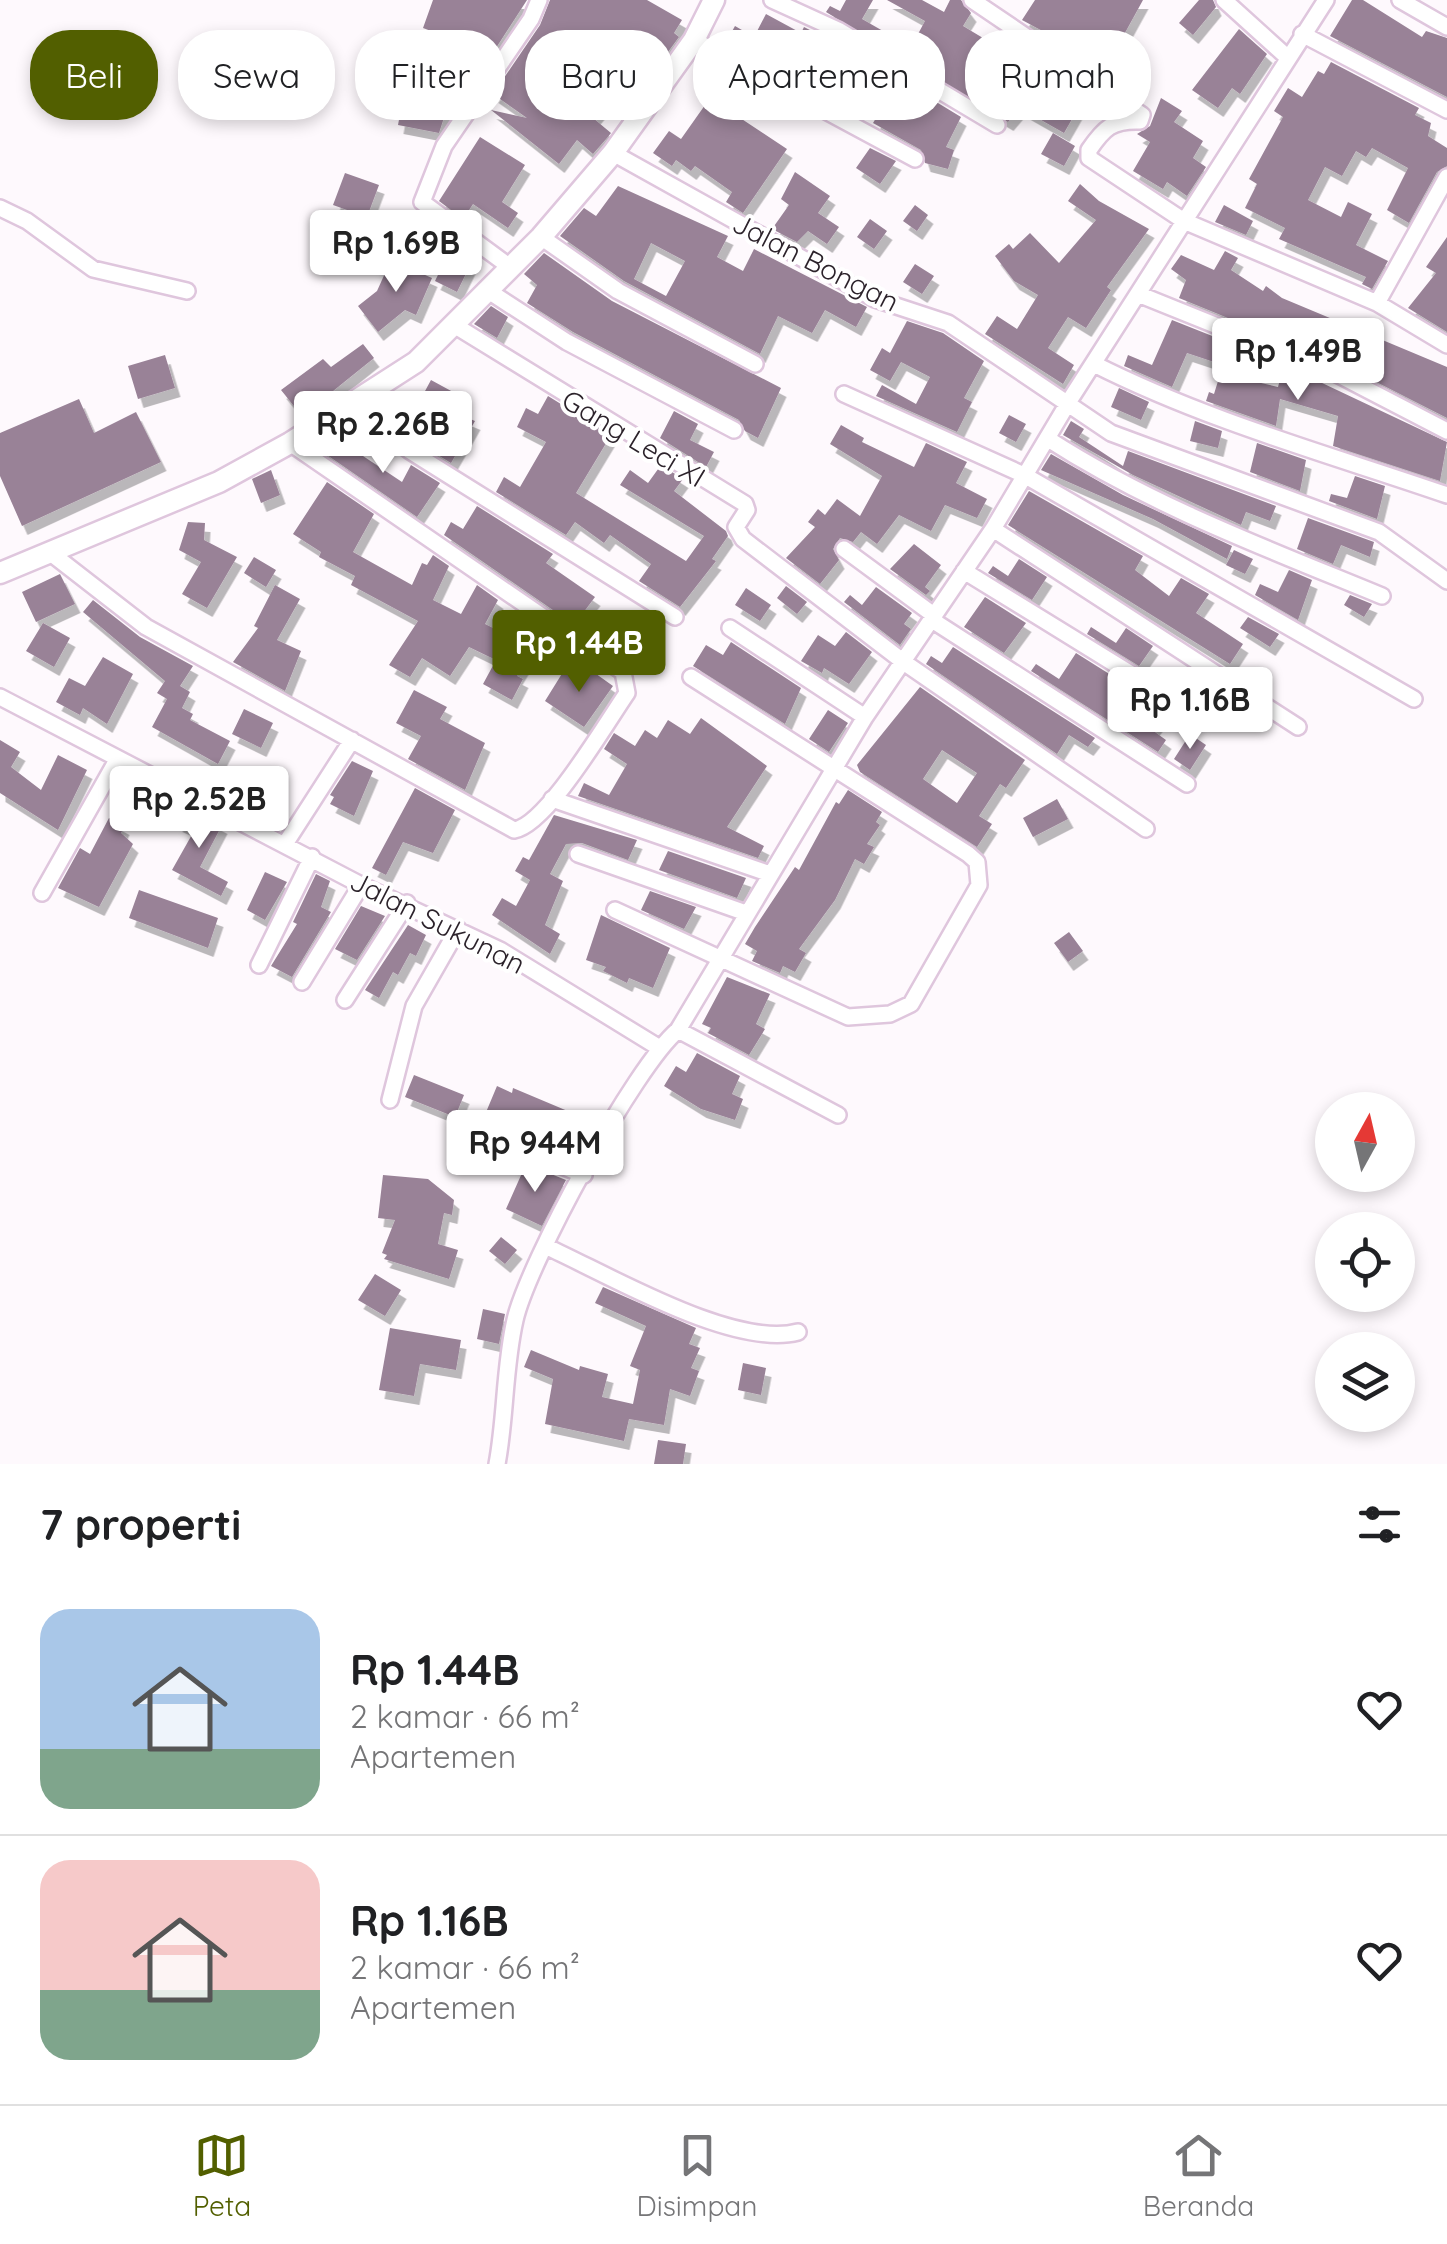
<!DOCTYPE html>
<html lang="id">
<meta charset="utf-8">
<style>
:root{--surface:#fff;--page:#f6f6f6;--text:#202124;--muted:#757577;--line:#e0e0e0;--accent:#525f00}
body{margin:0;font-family:Quicksand,sans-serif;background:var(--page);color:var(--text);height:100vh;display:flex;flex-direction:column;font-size:38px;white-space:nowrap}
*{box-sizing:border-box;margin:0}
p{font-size:32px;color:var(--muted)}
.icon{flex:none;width:55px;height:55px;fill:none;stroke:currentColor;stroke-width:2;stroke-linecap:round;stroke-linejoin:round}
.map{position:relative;height:1464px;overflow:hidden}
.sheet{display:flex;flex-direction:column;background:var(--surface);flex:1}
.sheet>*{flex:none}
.guide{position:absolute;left:30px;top:30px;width:1388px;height:90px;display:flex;gap:20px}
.needle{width:65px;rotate:8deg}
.controls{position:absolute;left:1315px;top:1092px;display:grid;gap:20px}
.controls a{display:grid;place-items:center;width:100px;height:100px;border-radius:50%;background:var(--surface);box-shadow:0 5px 15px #0003;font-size:50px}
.price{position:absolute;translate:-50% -85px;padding:0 22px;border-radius:10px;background:#fff;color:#222;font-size:32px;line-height:65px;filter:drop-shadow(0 2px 5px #0008)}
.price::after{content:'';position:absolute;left:50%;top:60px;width:30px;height:22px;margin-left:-15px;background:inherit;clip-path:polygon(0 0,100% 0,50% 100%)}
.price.on{background:var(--accent);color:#fff}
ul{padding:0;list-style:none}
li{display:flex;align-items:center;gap:30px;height:250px;padding:0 40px}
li+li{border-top:2px solid var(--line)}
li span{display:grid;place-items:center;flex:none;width:280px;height:200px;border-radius:30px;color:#555}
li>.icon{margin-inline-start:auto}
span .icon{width:120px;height:120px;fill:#fffc;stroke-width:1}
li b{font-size:42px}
h2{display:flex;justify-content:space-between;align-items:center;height:120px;padding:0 40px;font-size:42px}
.tag{padding:0 35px;border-radius:40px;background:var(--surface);box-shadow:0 5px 15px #0003;font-size:35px;line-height:90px}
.tag.on{background:var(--accent);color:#fff}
.tab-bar{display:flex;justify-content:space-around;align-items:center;height:140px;border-top:2px solid var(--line);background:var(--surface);font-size:28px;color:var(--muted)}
.tab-bar a{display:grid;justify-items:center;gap:5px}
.tab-bar .on{color:var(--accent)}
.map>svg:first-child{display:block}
.building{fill:#998297;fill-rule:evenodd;filter:url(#shadow)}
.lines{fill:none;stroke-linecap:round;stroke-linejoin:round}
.minor-casing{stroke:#dfc6dd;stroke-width:20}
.tertiary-casing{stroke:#dfc6dd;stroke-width:25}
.minor{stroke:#fff;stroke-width:15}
.tertiary{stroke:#fff;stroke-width:20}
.labels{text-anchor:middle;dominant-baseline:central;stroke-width:8;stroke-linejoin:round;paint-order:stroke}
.street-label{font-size:28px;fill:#2c232b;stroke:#fff}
</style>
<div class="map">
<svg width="1447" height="1464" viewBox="0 0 1447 1464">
<defs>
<filter id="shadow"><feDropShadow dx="5.5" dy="9" stdDeviation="0" flood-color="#0004"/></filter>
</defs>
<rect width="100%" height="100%" fill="#fef9fd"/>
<path class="building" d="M 433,0 L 527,0 L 474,82 L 456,69 L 429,64 L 439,34 L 423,28 Z
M 550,0 L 647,0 L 682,20 L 674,33 L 679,37 L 665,56 L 650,48 L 636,75 L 647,81 L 633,102 L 615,92 L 593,118 L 611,133 L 607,138 L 593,154 L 577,140 L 559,164 L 491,110 L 527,118 L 493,94 L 540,25 Z
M 846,0 L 873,0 L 862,19 L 911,47 L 925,21 L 887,0 L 922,0 L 944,12 L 950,0 L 961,0 L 971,13 L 963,26 L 993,44 L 1000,32 L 1026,50 L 1020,60 L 1084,98 L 1064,133 L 1020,108 L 1008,122 L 826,12 L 830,6 L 840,11 Z
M 1035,0 L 1143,0 L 1110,60 L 1082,43 L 1078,50 L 1022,20 Z
M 1199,0 L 1213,0 L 1216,7 L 1193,35 L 1179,23 Z
M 1352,0 L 1363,0 L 1422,37 L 1426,31 L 1447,38 L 1447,97 L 1330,36 Z
M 766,14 L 801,33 L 804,27 L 855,53 L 829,100 L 725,44 L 735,26 L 754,37 Z
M 1239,29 L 1267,54 L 1240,94 L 1232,88 L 1218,108 L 1192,90 Z
M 1331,62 L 1419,108 L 1415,115 L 1431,123 L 1428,136 L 1447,148 L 1447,166 L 1437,172 L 1409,223 L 1387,210 L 1408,168 L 1372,148 L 1366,157 L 1356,151 L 1342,176 L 1325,167 L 1308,200 L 1341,217 L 1348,202 L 1372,214 L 1356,245 L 1388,261 L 1372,289 L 1362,284 L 1366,277 L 1279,239 L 1285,228 L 1245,208 L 1257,184 L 1249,179 L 1283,117 L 1274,111 L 1288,88 L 1302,97 L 1318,71 L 1324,74 Z
M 905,83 L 961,117 L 946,147 L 954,150 L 948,169 L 925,163 L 921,150 L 873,123 L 882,108 L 874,104 L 884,87 L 898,95 Z
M 404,93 L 449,102 L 439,133 L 398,125 Z
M 710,98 L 787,149 L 743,213 L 726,202 L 732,192 L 695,166 L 691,171 L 676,160 L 672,166 L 653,153 L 669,131 L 681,139 Z
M 1161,98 L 1182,111 L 1174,122 L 1203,141 L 1193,158 L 1206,167 L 1187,196 L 1167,182 L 1163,189 L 1133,171 L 1150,142 L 1137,134 L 1150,126 Z
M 1053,133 L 1075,146 L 1064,166 L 1041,154 Z
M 480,137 L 525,165 L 502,202 L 518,213 L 508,228 L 473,204 L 463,219 L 439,201 Z
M 870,148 L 896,161 L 880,184 L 856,168 Z
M 795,172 L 830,196 L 818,213 L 839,227 L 827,244 L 808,231 L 797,242 L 772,229 L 789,205 L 781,199 Z
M 345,173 L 379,185 L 367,217 L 333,205 Z
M 1080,184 L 1099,201 L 1149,229 L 1107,287 L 1111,290 L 1086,328 L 1068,317 L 1048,348 L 1074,365 L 1063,384 L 985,334 L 997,316 L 1017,329 L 1038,295 L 1014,281 L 995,256 L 1009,244 L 1013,249 L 1030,233 L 1059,263 L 1096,220 L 1068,201 Z
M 618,186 L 728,236 L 717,257 L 743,271 L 754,249 L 867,307 L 856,327 L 825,310 L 812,333 L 778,316 L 760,354 L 624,281 L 560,236 L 584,208 L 596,216 ZM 651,243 L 685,261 L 666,296 L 634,279 Z
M 915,205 L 928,215 L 917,231 L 903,221 Z
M 1224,205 L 1253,221 L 1246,235 L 1215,222 Z
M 870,219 L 887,231 L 874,249 L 857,237 Z
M 1447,237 L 1447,332 L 1408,308 L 1436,273 L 1426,267 Z
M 455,240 L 475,255 L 457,292 L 435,281 Z
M 1225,251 L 1238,258 L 1231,270 L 1263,291 L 1266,286 L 1282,298 L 1447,367 L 1447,418 L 1343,365 L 1179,298 L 1186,280 L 1171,269 L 1181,255 L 1214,270 Z
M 544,253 L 612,301 L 781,388 L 758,438 L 745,431 L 739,420 L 573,332 L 527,303 L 537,285 L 524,274 Z
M 391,260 L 432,278 L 416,315 L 405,310 L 378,332 L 358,306 L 377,291 Z
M 915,264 L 934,276 L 922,294 L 903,282 Z
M 491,306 L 508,317 L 497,338 L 474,324 Z
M 1172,320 L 1245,349 L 1235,377 L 1278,387 L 1284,365 L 1447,442 L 1440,481 L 1333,446 L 1338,416 L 1280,399 L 1276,426 L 1206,401 L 1209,392 L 1214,394 L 1223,365 L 1187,353 L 1172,387 L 1124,366 L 1128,355 L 1152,365 Z
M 907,321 L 943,333 L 984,361 L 964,398 L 972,402 L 957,432 L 876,396 L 882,385 L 916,404 L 930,377 L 901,362 L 890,381 L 870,370 L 882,348 L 890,353 Z
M 363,344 L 374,358 L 302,416 L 281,390 L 323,359 L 331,367 Z
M 165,355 L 175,388 L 138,399 L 128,366 Z
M 431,380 L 453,392 L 444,408 L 475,421 L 451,463 L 423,446 L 425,441 L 384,418 L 392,404 L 412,415 Z
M 1119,388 L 1149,402 L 1141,420 L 1111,407 Z
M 548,396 L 611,435 L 576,493 L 686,561 L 704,536 L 620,485 L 630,470 L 648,483 L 661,465 L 683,479 L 674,491 L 726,531 L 728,536 L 712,559 L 716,561 L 680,607 L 639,581 L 651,564 L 610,535 L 604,543 L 575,522 L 566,535 L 496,492 L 504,477 L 520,487 L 546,442 L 517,427 L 526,408 L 538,414 Z
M 79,399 L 94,433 L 136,412 L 161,462 L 22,526 L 0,476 L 0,433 Z
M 674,411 L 698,424 L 690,440 L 714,452 L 706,467 L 660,438 Z
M 1009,415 L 1026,424 L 1016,442 L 999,433 Z
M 1071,421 L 1084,429 L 1079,437 L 1123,466 L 1128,451 L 1276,506 L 1270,521 L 1246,512 L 1241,525 L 1133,475 L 1063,435 Z
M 1195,421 L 1222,431 L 1218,448 L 1190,441 Z
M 841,425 L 864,438 L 862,442 L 914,467 L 926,443 L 967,462 L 956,483 L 987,499 L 977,518 L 945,505 L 931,531 L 899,515 L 877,544 L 861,532 L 853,542 L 840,538 L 833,549 L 839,560 L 820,584 L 786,558 L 815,527 L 808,522 L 818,509 L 825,515 L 837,499 L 860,516 L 882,476 L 830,444 Z
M 330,434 L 402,482 L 411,465 L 440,483 L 417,517 L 314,446 Z
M 1257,443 L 1306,460 L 1300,491 L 1250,472 Z
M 1051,454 L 1123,495 L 1232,546 L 1227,559 L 1153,519 L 1041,470 Z
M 271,470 L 280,495 L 261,503 L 252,479 Z
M 1355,476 L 1385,486 L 1377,519 L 1329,501 L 1331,494 L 1347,498 Z
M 327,482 L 374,514 L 353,552 L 412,585 L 422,563 L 427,565 L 433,555 L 449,566 L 433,600 L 461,614 L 477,585 L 498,600 L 485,624 L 511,637 L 524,618 L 544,631 L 517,676 L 523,679 L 512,700 L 483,684 L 496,660 L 469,647 L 450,676 L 422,658 L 410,677 L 389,665 L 418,621 L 351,585 L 355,576 L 319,557 L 321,552 L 293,534 Z
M 1029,491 L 1143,556 L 1135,570 L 1169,596 L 1181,578 L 1209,594 L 1196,613 L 1243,644 L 1230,664 L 1008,525 Z
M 477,506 L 553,554 L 546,563 L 595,597 L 583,613 L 603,627 L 595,639 L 444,535 L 451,522 L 463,529 Z
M 1308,518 L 1374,542 L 1370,557 L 1341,545 L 1333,564 L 1297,549 Z
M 188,522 L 205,523 L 204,540 L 237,557 L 207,608 L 182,594 L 201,562 L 179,550 Z
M 914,544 L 941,565 L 925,587 L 930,591 L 926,595 L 890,569 Z
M 1234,550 L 1253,559 L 1245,574 L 1226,565 Z
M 254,557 L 276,570 L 266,587 L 244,573 Z
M 1019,559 L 1047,577 L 1032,600 L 988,573 L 993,566 L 1008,576 Z
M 1289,570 L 1312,580 L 1298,620 L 1255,595 L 1260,584 L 1278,592 Z
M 60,574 L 75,604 L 36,622 L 22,592 Z
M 275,585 L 300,599 L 277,640 L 301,651 L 285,691 L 233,662 L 258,628 L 254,626 Z
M 786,586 L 807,602 L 797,614 L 777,598 Z
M 876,587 L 912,613 L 904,624 L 911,629 L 900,645 L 844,602 L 850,595 L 862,605 Z
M 746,588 L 771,605 L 760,621 L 735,605 Z
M 1350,595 L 1372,604 L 1364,617 L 1344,605 Z
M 985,597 L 1026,623 L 1004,653 L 964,627 Z
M 93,600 L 140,637 L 193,666 L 180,686 L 190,692 L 182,708 L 193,714 L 190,720 L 230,741 L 218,764 L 152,727 L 167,699 L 157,693 L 165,681 L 83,612 Z
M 1248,617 L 1279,634 L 1270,647 L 1240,628 Z
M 43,623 L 70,638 L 54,667 L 26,651 Z
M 1091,627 L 1116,643 L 1126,628 L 1153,646 L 1139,666 L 1087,634 Z
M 846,632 L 872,652 L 849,684 L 824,668 L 822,673 L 801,661 L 818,635 L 835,646 Z
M 731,642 L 801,688 L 785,724 L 693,666 L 706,645 L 723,655 Z
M 953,647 L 1095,738 L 1088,747 L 1069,735 L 1057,754 L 926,664 L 931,656 L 942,663 Z
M 1076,653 L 1130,687 L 1144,684 L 1157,692 L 1143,714 L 1157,723 L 1152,730 L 1166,740 L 1158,752 L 1031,671 L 1036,664 L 1059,679 Z
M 103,657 L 133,674 L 107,724 L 83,708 L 80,715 L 56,702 L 69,678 L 85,686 Z
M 568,664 L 587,678 L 592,671 L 613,686 L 584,727 L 545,701 Z
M 920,687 L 1025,760 L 1006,788 L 1000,784 L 979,816 L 992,824 L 977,847 L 860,772 L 857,765 ZM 942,750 L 977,773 L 957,803 L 923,779 Z
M 414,690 L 447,707 L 440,719 L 485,743 L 465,790 L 408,759 L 421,736 L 396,723 Z
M 244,709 L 273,723 L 261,748 L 232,734 Z
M 828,710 L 848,723 L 829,752 L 809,739 Z
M 701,718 L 767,766 L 727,827 L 764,846 L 758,858 L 578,796 L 584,783 L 609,795 L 627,764 L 604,749 L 614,733 L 635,746 L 645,730 L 657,738 L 668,720 L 690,734 Z
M 1190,734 L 1206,745 L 1190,770 L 1174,759 Z
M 0,740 L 20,752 L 11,767 L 41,790 L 58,755 L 87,770 L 58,830 L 0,793 Z
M 352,761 L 373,771 L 354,816 L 330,804 L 334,797 L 330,795 Z
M 415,788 L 455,810 L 433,853 L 403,842 L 386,875 L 372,868 Z
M 848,790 L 882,812 L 876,822 L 880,825 L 867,844 L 874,847 L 864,864 L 855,859 L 835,900 L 799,949 L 806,953 L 795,972 L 783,966 L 780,973 L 752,961 L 757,951 L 745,944 L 755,927 L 795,867 L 799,870 L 836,802 L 839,804 Z
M 1057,799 L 1068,819 L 1033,837 L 1023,818 Z
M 187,807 L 222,825 L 200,867 L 228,882 L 221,896 L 172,870 L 194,831 L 177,823 Z
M 554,815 L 637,840 L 628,860 L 582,843 L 566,844 L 550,874 L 563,881 L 545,925 L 560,934 L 550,954 L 492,915 L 502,898 L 516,906 L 530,880 L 515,871 L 523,857 L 529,860 Z
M 109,818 L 124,826 L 121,833 L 133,844 L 99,907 L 58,888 L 80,848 L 90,854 Z
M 668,851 L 746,878 L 737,898 L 659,870 Z
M 265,872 L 287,882 L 265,920 L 247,910 Z
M 316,874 L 330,881 L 321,907 L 331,912 L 292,977 L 271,966 L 297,924 L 293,922 Z
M 139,890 L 218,918 L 208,948 L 129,918 Z
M 650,891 L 696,907 L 684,929 L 641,910 Z
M 361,906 L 385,916 L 357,960 L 335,949 Z
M 601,915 L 670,948 L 653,988 L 629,978 L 627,983 L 603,971 L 606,967 L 586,960 Z
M 408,925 L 426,935 L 416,956 L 410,953 L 398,975 L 393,972 L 379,998 L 365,990 Z
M 1069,932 L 1083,951 L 1068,962 L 1054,943 Z
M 727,977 L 770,994 L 756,1024 L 765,1029 L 749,1055 L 708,1033 L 711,1028 L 702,1024 Z
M 697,1053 L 740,1076 L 732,1094 L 743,1099 L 735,1120 L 701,1109 L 664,1086 L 676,1066 L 686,1072 Z
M 414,1075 L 464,1095 L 455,1117 L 405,1097 Z
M 497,1086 L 512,1093 L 513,1088 L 589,1120 L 574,1159 L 484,1117 Z
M 526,1164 L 566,1180 L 542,1226 L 506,1209 Z
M 383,1175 L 428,1179 L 454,1200 L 452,1215 L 444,1213 L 438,1244 L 458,1250 L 449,1279 L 384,1259 L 387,1255 L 382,1253 L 395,1220 L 378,1218 Z
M 501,1237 L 517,1250 L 505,1264 L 489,1251 Z
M 375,1274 L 401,1290 L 385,1316 L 358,1300 Z
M 603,1287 L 696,1328 L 689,1344 L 700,1348 L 691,1368 L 699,1371 L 690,1396 L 670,1389 L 664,1425 L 629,1419 L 624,1441 L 545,1424 L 553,1379 L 524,1367 L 531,1350 L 579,1370 L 580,1366 L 608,1374 L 602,1397 L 633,1404 L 640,1370 L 630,1366 L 646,1326 L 595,1303 Z
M 483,1309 L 505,1314 L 499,1344 L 477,1339 Z
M 390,1328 L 461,1340 L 456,1370 L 420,1364 L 414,1396 L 379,1390 Z
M 743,1363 L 766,1368 L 761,1395 L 738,1390 Z
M 658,1440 L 686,1444 L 683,1464 L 654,1464 Z"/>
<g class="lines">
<defs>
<path id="minor" d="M 772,0 L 838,30 L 997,125
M 972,0 L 1142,115 L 1140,121 C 1112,120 1104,128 1089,150 L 1089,158 L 1184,221 L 1377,303 L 1447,345
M 1224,0 L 1287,57
M 1400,0 L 1447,27
M 1302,34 L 1447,110
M 694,40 L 915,159
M 613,153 L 875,299 L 948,323 L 1111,433 L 1379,532 L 1447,581
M 0,208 L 27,221 L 93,269 L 187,291
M 541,237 L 618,291 L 755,364
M 510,267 L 422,202 L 444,146 L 531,19 L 539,0
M 487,290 L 567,342 L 734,430
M 1138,294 L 1339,375 L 1447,431
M 1377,303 L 1447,177
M 454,325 L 745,504 L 747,510 L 736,527 L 743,539 L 905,663 L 1146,829
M 1094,364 C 1207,421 1328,454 1447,495
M 844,394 L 1024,475 L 1414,699
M 350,406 L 410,451 L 675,617
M 1048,439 C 1152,506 1268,549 1382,596
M 993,529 L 1298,727
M 844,549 L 935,616
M 52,554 L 146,627 L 514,830 C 547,825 606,723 627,693 L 623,672 L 290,443
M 964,571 L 1136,677
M 932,620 L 1187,784
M 730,628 L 865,717
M 0,697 L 361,885 L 500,950 L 658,1047
M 552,799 L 770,874
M 285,844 L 352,740
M 578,854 L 746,913
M 42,893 L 117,760
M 615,910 L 848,1017 L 890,1014 L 911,1004 L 979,885 L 977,862 L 968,854 L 691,677
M 259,965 L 312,857
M 302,982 L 361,885
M 345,1000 L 407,903
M 678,1030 L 838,1115
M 390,1100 L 414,1006 L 458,929
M 473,1130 L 584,1175
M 547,1247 C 609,1275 734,1349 798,1332
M 497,1464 C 506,1416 504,1368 515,1320 C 528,1263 635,1066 678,1030 L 865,717 L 993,529 L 1071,398 L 1326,0"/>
<path id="tertiary" d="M 0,573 L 219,482 L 290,443 L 416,362 L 541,237 L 613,153 L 694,40 L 714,0"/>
</defs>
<use href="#minor" class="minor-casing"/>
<use href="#tertiary" class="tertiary-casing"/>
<use href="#minor" class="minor"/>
<use href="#tertiary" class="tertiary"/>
</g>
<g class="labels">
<g class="street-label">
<text transform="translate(816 262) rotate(27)">Jalan Bongan</text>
<text transform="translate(634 438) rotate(31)">Gang Leci XI</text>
<text transform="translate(438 922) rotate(27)">Jalan Sukunan</text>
</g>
</g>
</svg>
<div class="controls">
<a><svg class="needle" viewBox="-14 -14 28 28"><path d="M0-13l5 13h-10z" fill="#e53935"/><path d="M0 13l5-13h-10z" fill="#757577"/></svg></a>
<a><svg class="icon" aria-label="locate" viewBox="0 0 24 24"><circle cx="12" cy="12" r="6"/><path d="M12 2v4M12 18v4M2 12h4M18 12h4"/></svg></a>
<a><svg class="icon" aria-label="layers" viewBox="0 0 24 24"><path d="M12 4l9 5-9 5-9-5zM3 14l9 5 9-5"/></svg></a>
</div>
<b class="price" style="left:396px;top:295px">Rp 1.69B</b>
<b class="price" style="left:1298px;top:403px">Rp 1.49B</b>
<b class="price" style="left:383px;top:476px">Rp 2.26B</b>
<b class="price on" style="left:579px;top:695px">Rp 1.44B</b>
<b class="price" style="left:1190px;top:752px">Rp 1.16B</b>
<b class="price" style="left:199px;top:851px">Rp 2.52B</b>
<b class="price" style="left:535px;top:1195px">Rp 944M</b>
<div class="guide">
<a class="tag on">Beli</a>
<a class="tag">Sewa</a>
<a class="tag">Filter</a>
<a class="tag">Baru</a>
<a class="tag">Apartemen</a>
<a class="tag">Rumah</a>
</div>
</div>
<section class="sheet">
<h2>7 properti<svg class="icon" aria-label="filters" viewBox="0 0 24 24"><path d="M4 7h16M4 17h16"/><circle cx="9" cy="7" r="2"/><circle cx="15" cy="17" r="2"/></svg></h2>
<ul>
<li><span style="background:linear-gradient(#a9c7e8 70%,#7fa58c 0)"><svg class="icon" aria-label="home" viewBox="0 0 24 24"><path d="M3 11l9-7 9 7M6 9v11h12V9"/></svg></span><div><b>Rp 1.44B</b><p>2 kamar · 66 m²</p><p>Apartemen</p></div><svg class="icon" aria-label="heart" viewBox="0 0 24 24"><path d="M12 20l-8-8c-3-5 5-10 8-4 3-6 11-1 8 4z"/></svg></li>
<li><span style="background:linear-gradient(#f6c9c9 65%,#7fa58c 0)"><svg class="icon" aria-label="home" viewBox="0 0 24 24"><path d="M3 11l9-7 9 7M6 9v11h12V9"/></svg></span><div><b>Rp 1.16B</b><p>2 kamar · 66 m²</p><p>Apartemen</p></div><svg class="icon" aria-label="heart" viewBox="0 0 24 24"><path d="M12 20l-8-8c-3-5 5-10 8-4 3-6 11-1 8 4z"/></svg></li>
</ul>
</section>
<nav class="tab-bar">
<a class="on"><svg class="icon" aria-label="map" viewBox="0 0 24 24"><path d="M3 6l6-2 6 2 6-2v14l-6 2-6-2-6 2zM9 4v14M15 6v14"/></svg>Peta</a>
<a><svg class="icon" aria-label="saved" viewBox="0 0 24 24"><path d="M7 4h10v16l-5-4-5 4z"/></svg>Disimpan</a>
<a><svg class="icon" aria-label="home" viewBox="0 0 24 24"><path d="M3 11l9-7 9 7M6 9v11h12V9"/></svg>Beranda</a>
</nav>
